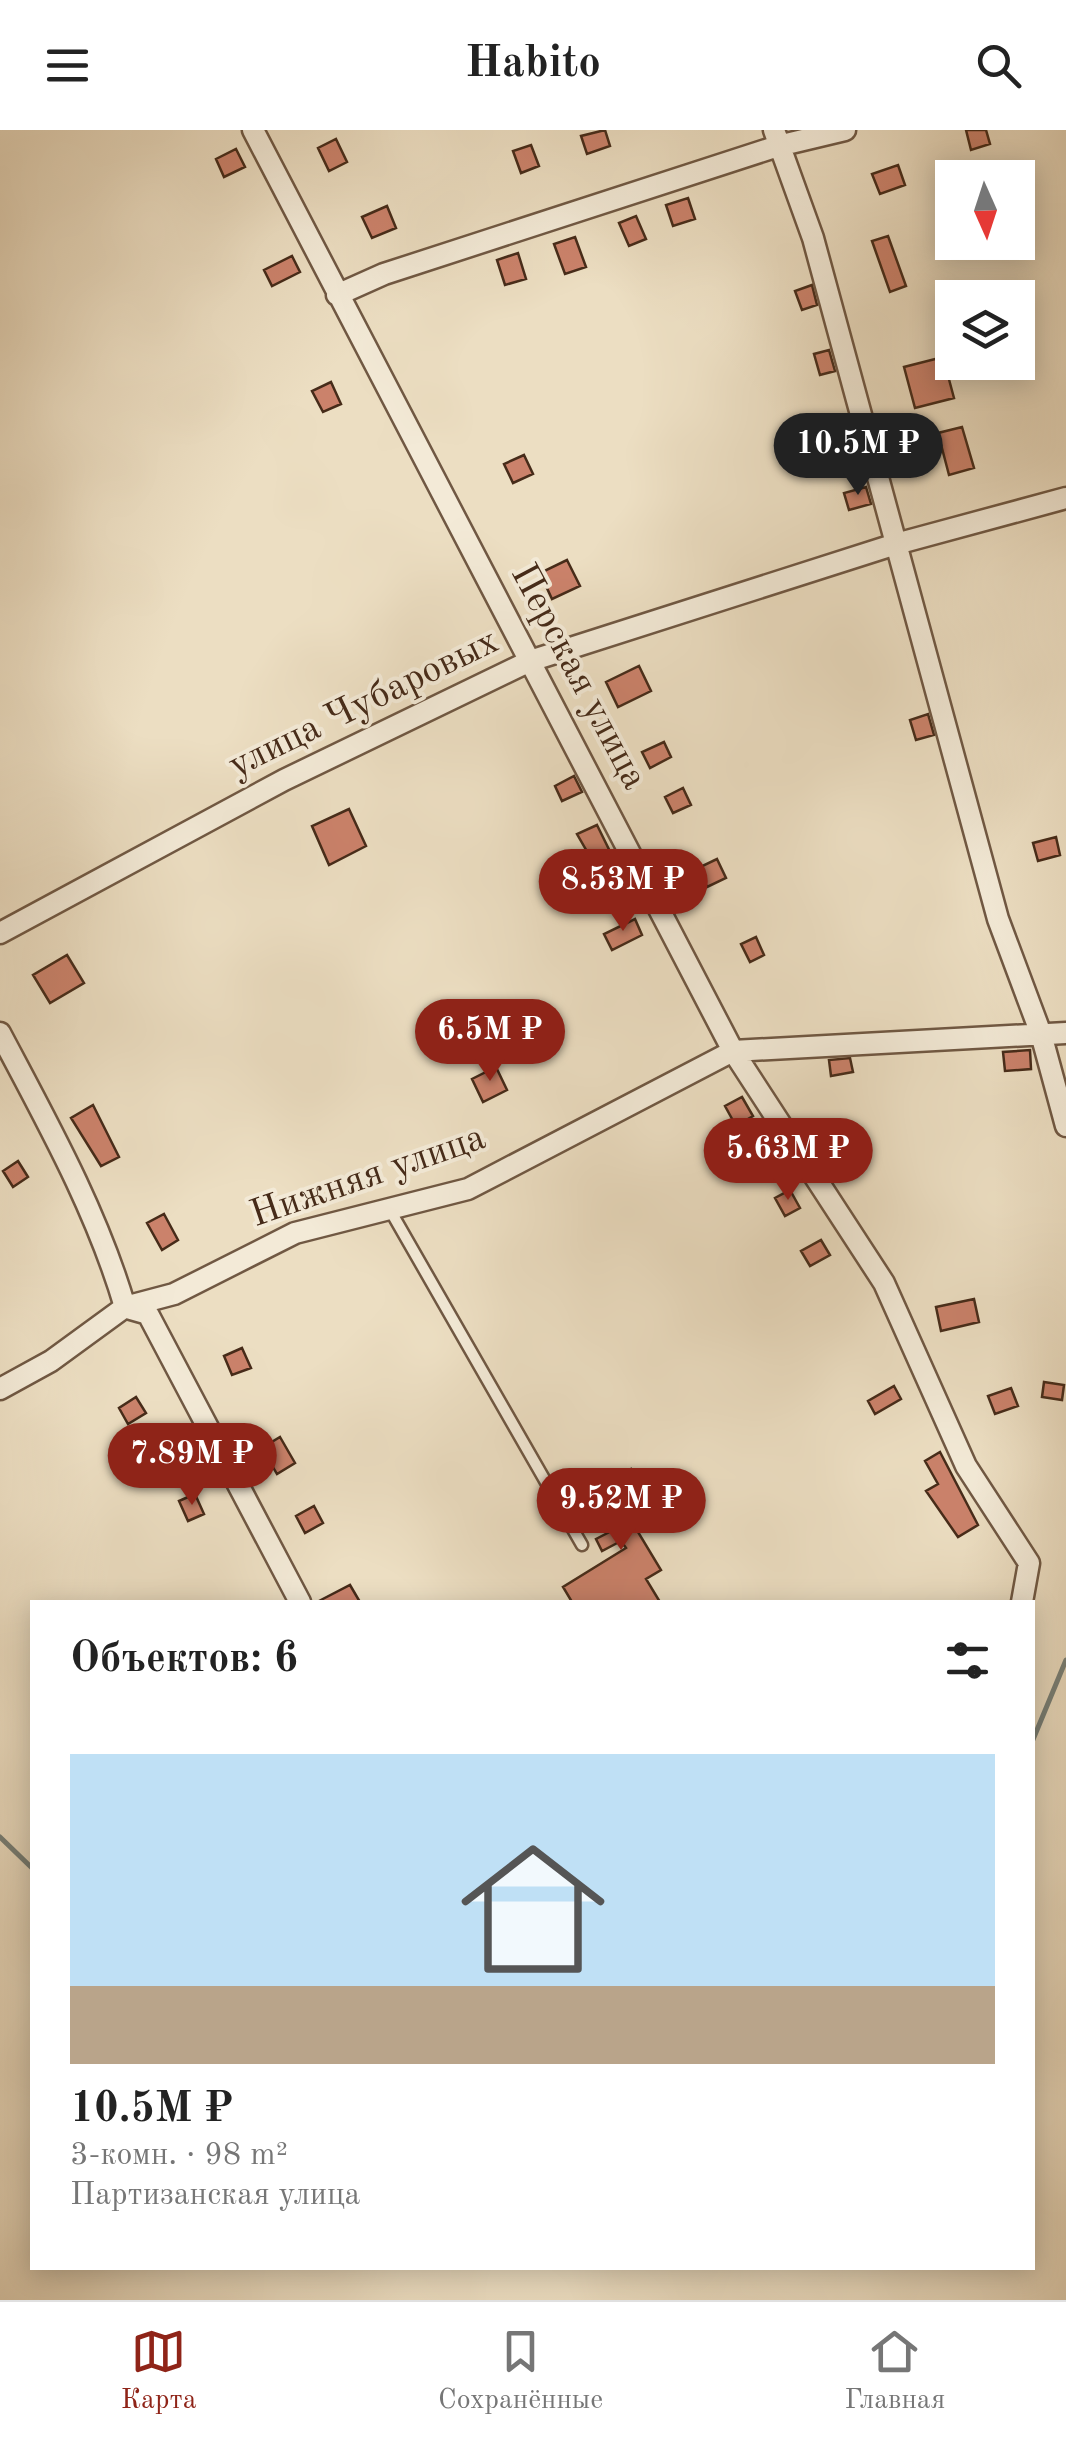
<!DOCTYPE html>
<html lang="ru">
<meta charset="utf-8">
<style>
:root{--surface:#fff;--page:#f6f6f6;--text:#222;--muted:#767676;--line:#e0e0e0;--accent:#8f2418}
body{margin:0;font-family:"Old Standard TT",serif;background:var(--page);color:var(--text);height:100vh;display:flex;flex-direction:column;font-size:38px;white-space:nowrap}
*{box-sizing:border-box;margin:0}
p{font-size:32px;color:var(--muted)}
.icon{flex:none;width:55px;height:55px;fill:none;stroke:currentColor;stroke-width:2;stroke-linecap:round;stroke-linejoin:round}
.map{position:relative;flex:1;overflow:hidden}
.details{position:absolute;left:30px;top:1470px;width:1005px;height:670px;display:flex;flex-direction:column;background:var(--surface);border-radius:0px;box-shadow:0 5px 25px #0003}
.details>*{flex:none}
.needle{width:65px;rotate:177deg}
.fabs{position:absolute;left:935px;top:30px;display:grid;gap:20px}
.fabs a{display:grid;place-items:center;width:100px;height:100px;border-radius:0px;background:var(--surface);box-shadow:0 5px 25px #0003;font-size:50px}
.price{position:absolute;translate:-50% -85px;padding:0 22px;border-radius:35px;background:var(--accent);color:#fff;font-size:32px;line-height:65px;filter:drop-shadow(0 2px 5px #0008)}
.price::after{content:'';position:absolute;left:50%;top:60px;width:30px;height:22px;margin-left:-15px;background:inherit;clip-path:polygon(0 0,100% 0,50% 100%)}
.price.current{background:#222;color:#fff}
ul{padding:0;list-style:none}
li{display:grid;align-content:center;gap:20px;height:530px;padding:0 40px}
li+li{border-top:2px solid var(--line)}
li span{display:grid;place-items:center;height:310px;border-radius:0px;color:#555}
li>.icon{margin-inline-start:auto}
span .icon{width:180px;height:180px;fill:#fffc;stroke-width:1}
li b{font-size:42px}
h2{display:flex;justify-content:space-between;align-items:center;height:120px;padding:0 40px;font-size:42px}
header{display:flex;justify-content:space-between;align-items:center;height:130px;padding:0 40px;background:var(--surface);font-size:45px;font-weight:700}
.tab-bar{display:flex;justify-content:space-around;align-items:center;height:140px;border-top:2px solid var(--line);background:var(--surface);font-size:28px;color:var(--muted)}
.tab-bar a{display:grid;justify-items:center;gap:5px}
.tab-bar .current{color:var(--accent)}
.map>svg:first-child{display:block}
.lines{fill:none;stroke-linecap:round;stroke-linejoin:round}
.stream{stroke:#78817a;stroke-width:5}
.building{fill:#cb826b;stroke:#462b19;stroke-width:2.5}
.service-casing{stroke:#705843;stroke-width:15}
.minor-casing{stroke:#705843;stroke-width:25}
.service{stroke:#f3ead7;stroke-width:10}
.minor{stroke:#f3ead7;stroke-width:20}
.labels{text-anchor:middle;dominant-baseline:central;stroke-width:8;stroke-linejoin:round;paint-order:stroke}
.street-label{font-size:38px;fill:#462b19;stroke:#f3ead7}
</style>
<header><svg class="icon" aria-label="menu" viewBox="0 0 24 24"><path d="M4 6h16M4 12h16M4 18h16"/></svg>Habito<svg class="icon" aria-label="search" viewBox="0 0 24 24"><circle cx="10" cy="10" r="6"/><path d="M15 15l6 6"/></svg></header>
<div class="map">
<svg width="1066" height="2170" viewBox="0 0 1066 2170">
<rect width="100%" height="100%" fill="#ecdec2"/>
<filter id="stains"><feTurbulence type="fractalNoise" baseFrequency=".002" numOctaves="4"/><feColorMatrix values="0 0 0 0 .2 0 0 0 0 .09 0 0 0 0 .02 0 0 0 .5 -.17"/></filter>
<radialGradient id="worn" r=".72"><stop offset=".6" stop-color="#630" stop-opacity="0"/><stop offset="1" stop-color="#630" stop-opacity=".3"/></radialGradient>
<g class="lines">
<path class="stream" d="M 1032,1612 L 1066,1530
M 0,1707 L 32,1738"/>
</g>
<path class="building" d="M 605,0 L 610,16 L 587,24 L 581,6 Z
M 966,0 L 986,0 L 990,14 L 971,20 Z
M 336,9 L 347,32 L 329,41 L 318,18 Z
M 531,15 L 539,36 L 521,43 L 513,21 Z
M 236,19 L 245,37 L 224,47 L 216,29 Z
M 898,35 L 905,55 L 880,64 L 872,44 Z
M 688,68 L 695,89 L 673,96 L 666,75 Z
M 387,76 L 396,98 L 372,108 L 362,87 Z
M 636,86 L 646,109 L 629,116 L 619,93 Z
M 888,106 L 906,156 L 890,162 L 872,111 Z
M 575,107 L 586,137 L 565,144 L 554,114 Z
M 518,123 L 526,149 L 505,155 L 497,130 Z
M 292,126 L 300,142 L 272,156 L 264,140 Z
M 812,155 L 817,175 L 802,180 L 795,161 Z
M 829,220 L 835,241 L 820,245 L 814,224 Z
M 943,227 L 954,268 L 915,278 L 904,237 Z
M 331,252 L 341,274 L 323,282 L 312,261 Z
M 844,288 L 848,303 L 825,309 L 821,294 Z
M 962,297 L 974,338 L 949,345 L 938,303 Z
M 524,325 L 533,344 L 513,353 L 504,334 Z
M 866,357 L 871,374 L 849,380 L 844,363 Z
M 567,430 L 580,456 L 552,469 L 540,443 Z
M 639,536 L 651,561 L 618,577 L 606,552 Z
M 928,584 L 934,605 L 916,610 L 910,590 Z
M 664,612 L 671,627 L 650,638 L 642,622 Z
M 574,646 L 582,662 L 562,671 L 555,656 Z
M 683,658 L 691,675 L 673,683 L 665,667 Z
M 349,679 L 366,716 L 329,735 L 312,696 Z
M 597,695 L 623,748 L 607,756 L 577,704 Z
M 1056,707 L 1060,725 L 1038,731 L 1033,713 Z
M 717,729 L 726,748 L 707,757 L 698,738 Z
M 635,789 L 642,805 L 612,820 L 604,804 Z
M 756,807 L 764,825 L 750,832 L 741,814 Z
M 67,825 L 84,853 L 50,873 L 33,845 Z
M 1030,920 L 1031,939 L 1005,941 L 1003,922 Z
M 850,928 L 853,942 L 831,946 L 829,930 Z
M 496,937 L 507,960 L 483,972 L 472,949 Z
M 742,967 L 753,986 L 736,996 L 725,976 Z
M 93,975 L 119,1027 L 101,1036 L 71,988 Z
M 18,1031 L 28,1047 L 13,1057 L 3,1041 Z
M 790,1060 L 800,1078 L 785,1086 L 775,1068 Z
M 164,1084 L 178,1110 L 162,1120 L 147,1093 Z
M 821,1110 L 830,1125 L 810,1136 L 801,1121 Z
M 974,1169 L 979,1192 L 941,1201 L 936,1177 Z
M 242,1218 L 251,1238 L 232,1245 L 224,1226 Z
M 1044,1252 L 1064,1255 L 1062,1270 L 1042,1267 Z
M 894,1256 L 901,1269 L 875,1284 L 868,1271 Z
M 1011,1258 L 1018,1276 L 995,1284 L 988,1266 Z
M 136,1267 L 146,1283 L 128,1294 L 119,1278 Z
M 280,1307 L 295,1333 L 277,1344 L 262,1318 Z
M 940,1322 L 978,1395 L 958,1407 L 926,1361 L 938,1354 L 925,1331 Z
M 631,1339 L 653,1394 L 638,1402 L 661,1440 L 646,1449 L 660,1472 L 572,1472 L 563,1457 L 626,1418 L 621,1411 L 602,1421 L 596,1409 L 625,1394 L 604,1352 Z
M 195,1364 L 204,1384 L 188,1391 L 179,1371 Z
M 314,1376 L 323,1393 L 305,1403 L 296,1386 Z
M 350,1455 L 360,1472 L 317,1472 Z"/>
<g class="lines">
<defs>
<path id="service" d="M 390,1080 L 582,1415"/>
<path id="minor" d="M 253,0 L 733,921 L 884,1153 L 966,1336 L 1029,1433 L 1022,1472
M 774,0 L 813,108 L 998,789 L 1041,904 L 1066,996
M 337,165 L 384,144 L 778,16 L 845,0
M 0,803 L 284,650 L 530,531 L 896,414 L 1066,368
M 0,903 C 47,992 97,1081 125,1177
M 127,1178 L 148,1184 L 300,1472
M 0,1259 L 51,1231 L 125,1177 L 174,1164 L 295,1103 L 468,1059 L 733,921 L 1066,903"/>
</defs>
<use href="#service" class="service-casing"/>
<use href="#minor" class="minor-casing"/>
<use href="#service" class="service"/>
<use href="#minor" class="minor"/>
</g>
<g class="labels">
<g class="street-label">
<text transform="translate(578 547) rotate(62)">Перская улица</text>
<text transform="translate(364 574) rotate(-26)">улица Чубаровых</text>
<text transform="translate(368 1047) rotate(-19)">Нижняя улица</text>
</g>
</g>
<rect width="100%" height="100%" filter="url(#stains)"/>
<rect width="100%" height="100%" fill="url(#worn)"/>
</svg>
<div class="fabs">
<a><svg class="needle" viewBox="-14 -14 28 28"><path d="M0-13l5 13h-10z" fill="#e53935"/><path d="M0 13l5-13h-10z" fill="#767676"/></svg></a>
<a><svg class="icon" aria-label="layers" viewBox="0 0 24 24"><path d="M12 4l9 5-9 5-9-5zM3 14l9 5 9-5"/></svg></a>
</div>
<b class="price current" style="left:858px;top:368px">10.5M ₽</b>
<b class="price" style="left:623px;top:804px">8.53M ₽</b>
<b class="price" style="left:490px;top:954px">6.5M ₽</b>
<b class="price" style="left:788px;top:1073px">5.63M ₽</b>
<b class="price" style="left:192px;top:1378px">7.89M ₽</b>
<b class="price" style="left:621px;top:1423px">9.52M ₽</b>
<section class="details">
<h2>Объектов: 6<svg class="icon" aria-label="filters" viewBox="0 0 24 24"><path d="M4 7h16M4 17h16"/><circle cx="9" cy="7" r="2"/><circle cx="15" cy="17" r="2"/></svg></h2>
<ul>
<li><span style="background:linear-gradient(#bfe0f5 75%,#b9a48a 0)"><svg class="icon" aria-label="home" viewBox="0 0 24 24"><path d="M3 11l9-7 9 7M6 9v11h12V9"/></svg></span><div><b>10.5M ₽</b><p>3-комн. · 98 m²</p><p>Партизанская улица</p></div></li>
</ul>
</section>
</div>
<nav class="tab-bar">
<a class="current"><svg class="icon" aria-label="map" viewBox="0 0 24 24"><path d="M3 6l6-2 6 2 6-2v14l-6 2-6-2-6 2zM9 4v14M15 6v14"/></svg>Карта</a>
<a><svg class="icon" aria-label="saved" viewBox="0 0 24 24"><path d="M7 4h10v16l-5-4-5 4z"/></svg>Сохранённые</a>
<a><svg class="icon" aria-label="home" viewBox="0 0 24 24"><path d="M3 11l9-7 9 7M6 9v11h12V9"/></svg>Главная</a>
</nav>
